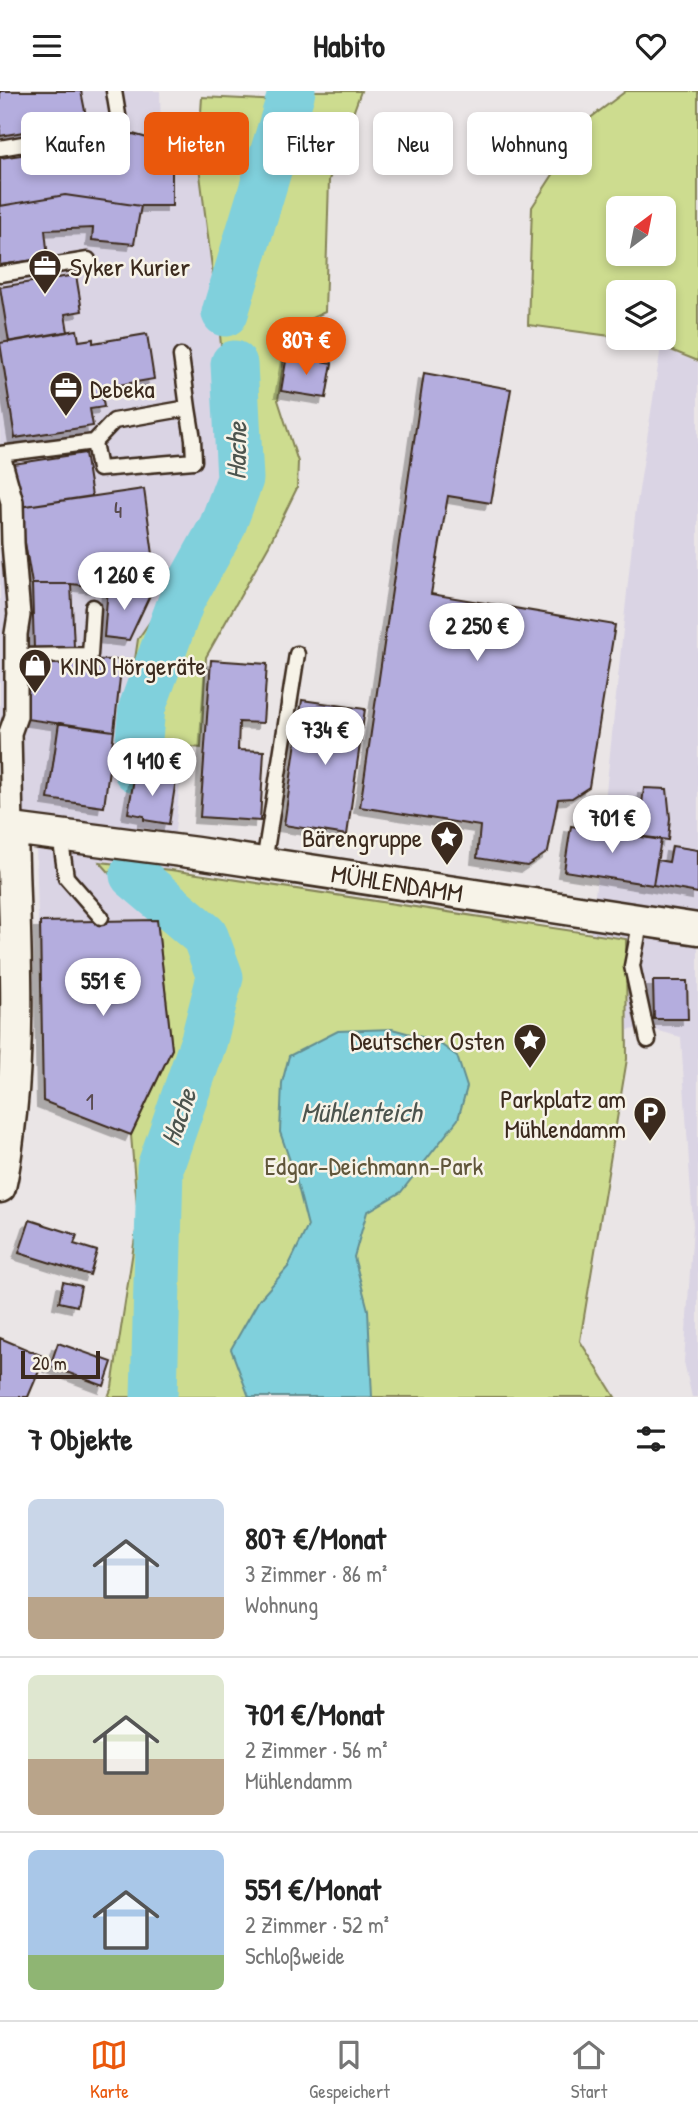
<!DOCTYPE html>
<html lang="de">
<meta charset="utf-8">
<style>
:root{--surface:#fff;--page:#f2f2f2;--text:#222;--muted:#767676;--line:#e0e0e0;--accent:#ea580c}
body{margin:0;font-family:"Patrick Hand",sans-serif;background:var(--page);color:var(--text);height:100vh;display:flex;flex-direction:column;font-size:26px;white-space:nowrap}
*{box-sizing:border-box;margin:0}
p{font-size:23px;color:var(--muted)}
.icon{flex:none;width:38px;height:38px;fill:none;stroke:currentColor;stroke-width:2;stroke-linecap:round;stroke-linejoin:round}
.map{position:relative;height:1306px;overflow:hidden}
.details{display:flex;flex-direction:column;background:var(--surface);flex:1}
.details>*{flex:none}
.banner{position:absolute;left:21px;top:21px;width:656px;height:63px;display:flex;gap:14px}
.needle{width:46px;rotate:32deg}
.fabs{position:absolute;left:606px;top:105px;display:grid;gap:14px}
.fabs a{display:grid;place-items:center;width:70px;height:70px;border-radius:10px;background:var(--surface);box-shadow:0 4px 10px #0003;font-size:35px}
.scale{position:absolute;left:21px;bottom:18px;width:79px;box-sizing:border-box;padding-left:7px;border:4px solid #3b2a1e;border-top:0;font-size:19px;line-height:24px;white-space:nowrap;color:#3b2a1e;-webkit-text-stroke:5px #f7f3e8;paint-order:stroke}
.price{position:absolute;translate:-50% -60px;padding:0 16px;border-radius:24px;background:#fff;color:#222;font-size:23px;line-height:46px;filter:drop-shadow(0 2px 4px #0008)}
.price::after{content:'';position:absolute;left:50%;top:42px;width:21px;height:16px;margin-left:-10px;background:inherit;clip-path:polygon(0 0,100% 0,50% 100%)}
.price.active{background:var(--accent);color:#fff}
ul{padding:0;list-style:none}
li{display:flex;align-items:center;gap:21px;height:175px;padding:0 28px}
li+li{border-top:2px solid var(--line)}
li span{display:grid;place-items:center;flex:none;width:196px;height:140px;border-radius:10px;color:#555}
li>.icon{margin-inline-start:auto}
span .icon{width:84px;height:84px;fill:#fffc;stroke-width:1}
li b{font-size:30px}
h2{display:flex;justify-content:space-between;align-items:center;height:84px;padding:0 28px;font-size:30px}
.tag{padding:0 24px;border-radius:10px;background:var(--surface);box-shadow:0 4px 10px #0003;font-size:24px;line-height:63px}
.tag.active{background:var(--accent);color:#fff}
header{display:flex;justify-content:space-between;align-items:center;height:91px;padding:0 28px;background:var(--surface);font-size:32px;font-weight:700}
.tab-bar{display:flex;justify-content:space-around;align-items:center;height:98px;border-top:2px solid var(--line);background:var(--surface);font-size:19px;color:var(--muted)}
.tab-bar a{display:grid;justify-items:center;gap:4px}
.tab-bar .active{color:var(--accent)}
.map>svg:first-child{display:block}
.built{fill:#dad4e4}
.green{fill:#cddc8f;stroke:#848356;stroke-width:2;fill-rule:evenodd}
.water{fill:#80d0dc;stroke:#648e90;stroke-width:2}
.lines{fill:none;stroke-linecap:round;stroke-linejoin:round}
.river{stroke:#80d0dc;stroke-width:47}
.building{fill:#b4adde;stroke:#3b2a1e;stroke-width:2;filter:url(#shadow)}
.service-casing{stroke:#3b2a1e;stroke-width:19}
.pedestrian-casing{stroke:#3b2a1e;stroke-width:26}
.minor-casing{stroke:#3b2a1e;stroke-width:35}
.service{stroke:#f7f3e8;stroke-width:14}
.pedestrian{stroke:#f7f3e8;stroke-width:21}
.minor{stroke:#f7f3e8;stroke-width:30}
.labels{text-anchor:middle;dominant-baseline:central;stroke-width:5;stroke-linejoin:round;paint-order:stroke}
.number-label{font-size:23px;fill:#594b4e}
.poi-label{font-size:26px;fill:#3b2a1e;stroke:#f7f3e8;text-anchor:start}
.street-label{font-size:26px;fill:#3b2a1e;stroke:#f7f3e8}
.park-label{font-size:26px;fill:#60563a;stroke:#f7f3e8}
.water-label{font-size:28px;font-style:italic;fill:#4c544e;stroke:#f7f3e8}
</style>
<header><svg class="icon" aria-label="menu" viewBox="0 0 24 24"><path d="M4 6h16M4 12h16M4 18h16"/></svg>Habito<svg class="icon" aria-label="heart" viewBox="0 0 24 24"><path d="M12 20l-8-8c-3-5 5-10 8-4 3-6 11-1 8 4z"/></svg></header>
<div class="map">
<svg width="698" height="1306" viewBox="0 0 698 1306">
<defs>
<filter id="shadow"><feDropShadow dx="-6" dy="6" stdDeviation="0" flood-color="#0004"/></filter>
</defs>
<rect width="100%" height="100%" fill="#eae5e6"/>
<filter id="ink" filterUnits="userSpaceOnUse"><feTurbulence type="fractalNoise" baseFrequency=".0143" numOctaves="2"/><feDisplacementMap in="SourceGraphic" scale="14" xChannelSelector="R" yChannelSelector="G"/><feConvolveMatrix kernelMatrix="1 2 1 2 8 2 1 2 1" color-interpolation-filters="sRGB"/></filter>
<g filter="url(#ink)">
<path class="built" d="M 0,0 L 160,0 L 161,42 L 178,46 L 198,68 L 218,223 L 234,389 L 194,473 L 182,673 L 171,779 L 101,771 L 139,815 L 157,829 L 172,958 L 131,1044 L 43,1010 L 36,754 L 0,728 Z
M 661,256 L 698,271 L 698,1306 L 692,1306 L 684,1271 L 693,1135 L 681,946 L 648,937 L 628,939 L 626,848 L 591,843 L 635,425 Z"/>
<path class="green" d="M 303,0 L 361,0 L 329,89 L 325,221 L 288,238 L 278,309 L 298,371 L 297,397 L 269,454 L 206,566 L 201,657 L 123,649 L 138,548 L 175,494 L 194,473 L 234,389 L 218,223 L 198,68 L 202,6 L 302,11 Z
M 626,0 L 698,0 L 698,270 L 651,251 L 622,247 L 663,247 L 663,201 L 618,201 L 618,246 L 528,234 L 532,116 L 589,28 ZM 618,117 L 663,117 L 663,163 L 618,163 Z
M 100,771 L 171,779 L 626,848 L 627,968 L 580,1250 L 615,1306 L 108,1306 L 112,1296 L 138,1127 L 131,1044 L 172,958 L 157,829 L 139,815 Z"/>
<path class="water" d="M 392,938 L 436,950 L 457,965 L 467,996 L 458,1028 L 401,1101 L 367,1121 L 354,1166 L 368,1219 L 372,1306 L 249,1306 L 231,1258 L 259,1209 L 288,1176 L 308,1135 L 295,1084 L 280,1041 L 282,992 L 289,965 L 338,940 Z"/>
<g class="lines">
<path class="river" d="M 225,222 L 292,0
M 136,678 L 142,617 L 182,508 L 222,436 L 240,388 L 234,273
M 133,784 L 205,845 L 220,886 L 204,949 L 160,1077 L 154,1306"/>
</g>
<path class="building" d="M 0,0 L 81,0 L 87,30 L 0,45 Z
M 133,43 L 172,54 L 172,115 L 141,115 L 65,104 L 0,115 L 0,67 L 62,58 L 63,68 L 97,68 L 98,49 Z
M 65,104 L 141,115 L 134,153 L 92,149 L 93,137 L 45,139 L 48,167 L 0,174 L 0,115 Z
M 76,184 L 82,220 L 65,223 L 68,241 L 9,251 L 0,196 Z
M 77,239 L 79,250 L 93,248 L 93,252 L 147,243 L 154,288 L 101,297 L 104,316 L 90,318 L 93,335 L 15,347 L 0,252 Z
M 287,264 L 332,272 L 326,307 L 281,300 Z
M 424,282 L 511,298 L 491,412 L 448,405 L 431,503 L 615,534 L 589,696 L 572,707 L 558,708 L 548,761 L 527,775 L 477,767 L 480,735 L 360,716 Z
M 85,362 L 92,405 L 19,416 L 13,373 Z
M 144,398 L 155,478 L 151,502 L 71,493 L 32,493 L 19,416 Z
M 32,493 L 71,493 L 74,556 L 34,558 Z
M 108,496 L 151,502 L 129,549 L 104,546 Z
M 31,568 L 122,569 L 114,640 L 26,628 Z
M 211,569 L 267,573 L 263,632 L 239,631 L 238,659 L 264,660 L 260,730 L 200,726 Z
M 302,609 L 365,618 L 347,744 L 284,734 Z
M 59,632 L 114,640 L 104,716 L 48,708 Z
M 135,682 L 176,689 L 169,733 L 144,729 L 144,725 L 128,722 Z
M 644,697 L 667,698 L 670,727 L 668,749 L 638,745 Z
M 571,735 L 661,749 L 653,794 L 564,780 Z
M 672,755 L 698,759 L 698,802 L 653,794 L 657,769 L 669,771 Z
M 157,829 L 172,958 L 131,1044 L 43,1010 L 40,831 Z
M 653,890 L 687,890 L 688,928 L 654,928 Z
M 30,1129 L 77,1144 L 74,1153 L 97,1160 L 90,1184 L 19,1162 Z
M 63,1191 L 81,1195 L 77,1215 L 59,1211 Z
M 0,1247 L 45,1266 L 28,1306 L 0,1306 Z
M 58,1252 L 112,1271 L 104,1295 L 50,1275 Z"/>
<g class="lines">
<defs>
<path id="service" d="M 0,57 L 120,36 L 114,0
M 0,183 L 88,169
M 94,351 L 99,378 L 194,370 L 193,348 L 188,317
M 0,363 L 94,351 L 114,330 L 188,317 L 181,265
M 16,565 L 90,564 L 93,516
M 60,744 L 66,786 L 101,826
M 264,772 L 297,563
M 641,828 L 632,875 L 648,949"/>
<path id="pedestrian" d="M 0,368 L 12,411 L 13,452 L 19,524 L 16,543 L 16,625 L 10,642 L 12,738"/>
<path id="minor" d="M 0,733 L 12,738 L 197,762 L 698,838
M 0,1096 C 6,1072 8,1047 11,1022 C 21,928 14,833 12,738"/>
</defs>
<use href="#service" class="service-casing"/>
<use href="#pedestrian" class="pedestrian-casing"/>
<use href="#minor" class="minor-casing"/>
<use href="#service" class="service"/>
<use href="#pedestrian" class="pedestrian"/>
<use href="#minor" class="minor"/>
</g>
</g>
<defs>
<symbol id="office-pin" viewBox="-11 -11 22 30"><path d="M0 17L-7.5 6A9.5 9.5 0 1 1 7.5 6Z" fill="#3b2a1e" stroke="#f7f3e8"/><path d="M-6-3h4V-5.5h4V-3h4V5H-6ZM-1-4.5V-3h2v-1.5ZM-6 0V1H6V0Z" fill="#fff"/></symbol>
<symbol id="shop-pin" viewBox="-11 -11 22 30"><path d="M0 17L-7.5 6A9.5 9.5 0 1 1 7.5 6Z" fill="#3b2a1e" stroke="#f7f3e8"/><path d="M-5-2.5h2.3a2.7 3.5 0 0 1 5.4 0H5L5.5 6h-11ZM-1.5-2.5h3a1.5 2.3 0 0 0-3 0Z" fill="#fff"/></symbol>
<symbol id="sight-pin" viewBox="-11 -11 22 30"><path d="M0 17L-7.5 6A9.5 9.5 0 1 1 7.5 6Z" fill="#3b2a1e" stroke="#f7f3e8"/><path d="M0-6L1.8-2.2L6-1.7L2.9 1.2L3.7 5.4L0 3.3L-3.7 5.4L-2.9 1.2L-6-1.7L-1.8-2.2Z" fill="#fff"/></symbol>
<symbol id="parking-pin" viewBox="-11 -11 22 30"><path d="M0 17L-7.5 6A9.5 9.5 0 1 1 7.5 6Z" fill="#3b2a1e" stroke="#f7f3e8"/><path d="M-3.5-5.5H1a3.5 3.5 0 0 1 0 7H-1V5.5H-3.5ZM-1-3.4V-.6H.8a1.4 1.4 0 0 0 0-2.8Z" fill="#fff"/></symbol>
</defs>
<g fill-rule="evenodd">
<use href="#office-pin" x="26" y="156" width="38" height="52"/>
<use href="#office-pin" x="47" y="278" width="38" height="52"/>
<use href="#shop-pin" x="16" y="555" width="38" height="52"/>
<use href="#sight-pin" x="428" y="727" width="38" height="52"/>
<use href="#sight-pin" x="511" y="930" width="38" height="52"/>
<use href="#parking-pin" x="631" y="1003" width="38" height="52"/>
</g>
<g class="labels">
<g class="number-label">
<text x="118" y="418">4</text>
<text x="90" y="1010">1</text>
</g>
<g class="poi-label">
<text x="70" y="175">Syker Kurier</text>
<text x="90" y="297">Debeka</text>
<text x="60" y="574">KIND Hörgeräte</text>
<text x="422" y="746" text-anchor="end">Bärengruppe</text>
<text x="505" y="949" text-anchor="end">Deutscher Osten</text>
<text x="626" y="1007" text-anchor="end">Parkplatz am<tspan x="626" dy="30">Mühlendamm</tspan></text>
</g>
<g class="street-label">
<text transform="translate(397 792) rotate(9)">MÜHLENDAMM</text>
</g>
<g class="park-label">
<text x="374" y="1074">Edgar-Deichmann-Park</text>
</g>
<g class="water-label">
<text transform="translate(236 360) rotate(-89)">Hache</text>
<text x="361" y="1021">Mühlenteich</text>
<text transform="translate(178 1026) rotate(-71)">Hache</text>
</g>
</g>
</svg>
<div class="fabs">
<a><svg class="needle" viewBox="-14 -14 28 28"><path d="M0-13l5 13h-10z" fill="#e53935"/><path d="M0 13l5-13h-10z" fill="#767676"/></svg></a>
<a><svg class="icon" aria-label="layers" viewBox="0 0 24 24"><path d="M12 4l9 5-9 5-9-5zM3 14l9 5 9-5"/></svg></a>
</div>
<div class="scale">20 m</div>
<b class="price active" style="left:306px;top:286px">807 €</b>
<b class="price" style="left:124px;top:521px">1 260 €</b>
<b class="price" style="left:477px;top:572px">2 250 €</b>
<b class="price" style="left:325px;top:676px">734 €</b>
<b class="price" style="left:152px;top:707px">1 410 €</b>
<b class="price" style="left:612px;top:764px">701 €</b>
<b class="price" style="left:103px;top:927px">551 €</b>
<div class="banner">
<a class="tag">Kaufen</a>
<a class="tag active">Mieten</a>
<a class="tag">Filter</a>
<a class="tag">Neu</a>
<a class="tag">Wohnung</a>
</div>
</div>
<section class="details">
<h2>7 Objekte<svg class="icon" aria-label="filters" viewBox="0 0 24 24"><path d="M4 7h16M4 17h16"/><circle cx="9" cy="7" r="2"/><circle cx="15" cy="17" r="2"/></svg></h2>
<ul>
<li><span style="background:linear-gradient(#c9d6e8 70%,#b9a48a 0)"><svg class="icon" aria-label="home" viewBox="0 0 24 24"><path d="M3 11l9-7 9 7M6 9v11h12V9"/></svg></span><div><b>807 €/Monat</b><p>3 Zimmer · 86 m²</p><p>Wohnung</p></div></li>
<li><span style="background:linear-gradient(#dfe7d0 60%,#b9a48a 0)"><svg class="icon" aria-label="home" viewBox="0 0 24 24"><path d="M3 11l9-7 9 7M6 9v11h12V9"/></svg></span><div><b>701 €/Monat</b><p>2 Zimmer · 56 m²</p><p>Mühlendamm</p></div></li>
<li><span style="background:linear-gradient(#a9c7e8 75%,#8fb573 0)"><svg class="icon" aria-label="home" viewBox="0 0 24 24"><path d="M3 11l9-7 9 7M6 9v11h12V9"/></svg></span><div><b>551 €/Monat</b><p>2 Zimmer · 52 m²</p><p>Schloßweide</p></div></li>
</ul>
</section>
<nav class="tab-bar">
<a class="active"><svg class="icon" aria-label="map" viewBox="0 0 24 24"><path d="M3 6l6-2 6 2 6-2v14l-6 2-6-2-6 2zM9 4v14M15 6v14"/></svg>Karte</a>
<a><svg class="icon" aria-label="saved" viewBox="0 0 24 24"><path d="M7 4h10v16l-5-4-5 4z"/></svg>Gespeichert</a>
<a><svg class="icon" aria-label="home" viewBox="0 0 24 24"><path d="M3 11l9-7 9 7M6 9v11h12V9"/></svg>Start</a>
</nav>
